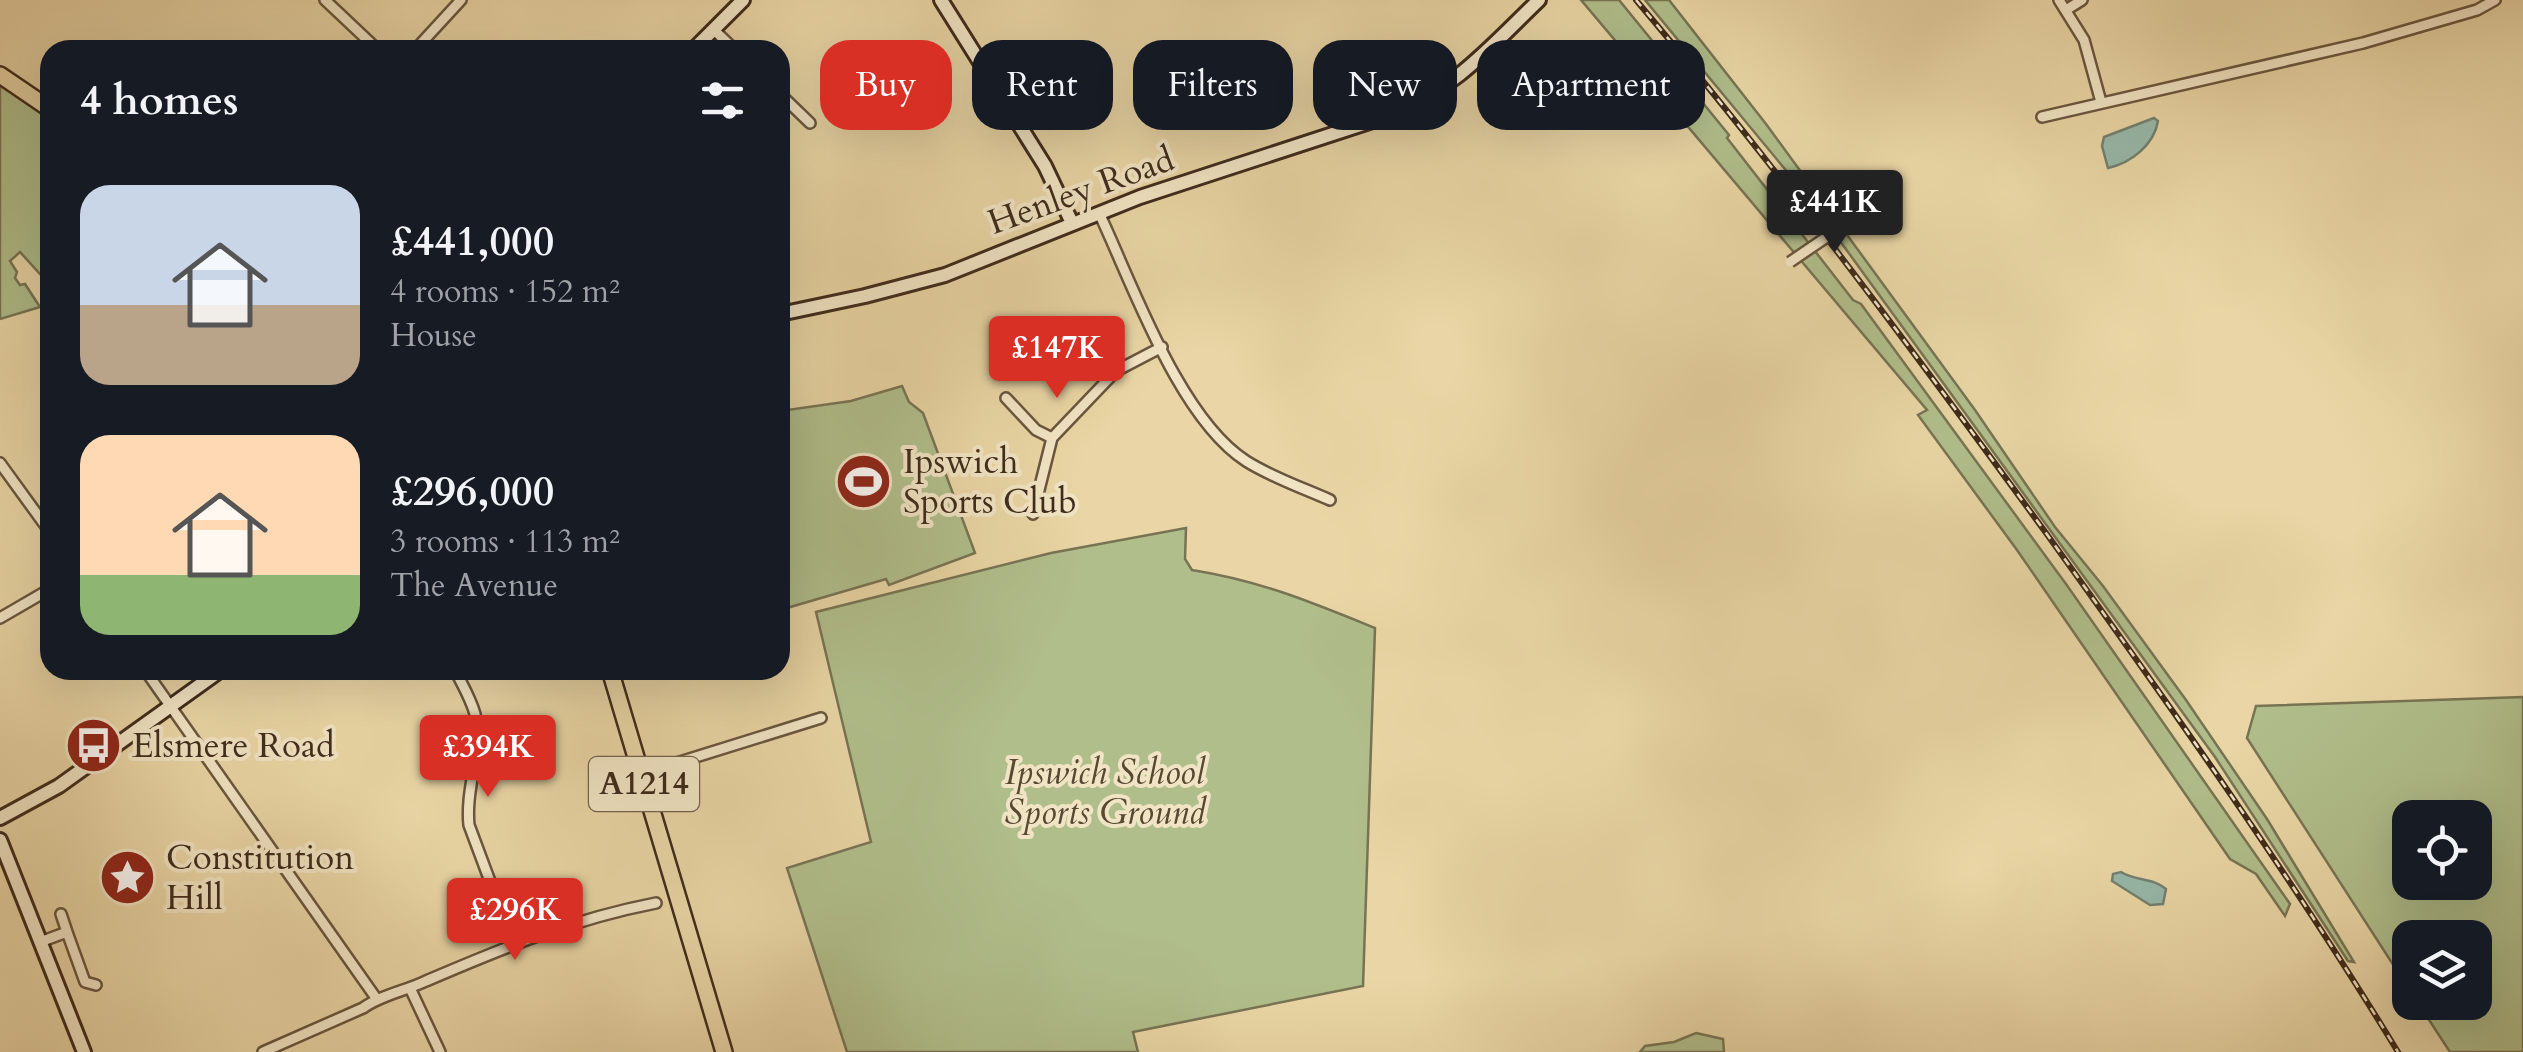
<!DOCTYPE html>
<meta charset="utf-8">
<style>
:root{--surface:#171b24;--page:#20242c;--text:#f1f3f6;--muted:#9ea1a6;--accent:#d93025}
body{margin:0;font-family:Cardo,serif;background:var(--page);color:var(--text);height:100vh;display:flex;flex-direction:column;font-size:38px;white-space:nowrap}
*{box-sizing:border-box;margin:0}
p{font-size:32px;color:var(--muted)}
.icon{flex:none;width:55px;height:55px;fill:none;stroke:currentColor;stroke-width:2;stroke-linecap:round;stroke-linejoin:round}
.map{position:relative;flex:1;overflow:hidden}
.sheet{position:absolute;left:40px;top:40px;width:750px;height:640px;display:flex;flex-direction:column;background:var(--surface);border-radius:30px;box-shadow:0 10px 40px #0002}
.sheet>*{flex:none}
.hud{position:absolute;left:820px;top:40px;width:950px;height:90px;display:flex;gap:20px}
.tools{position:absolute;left:2392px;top:800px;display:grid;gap:20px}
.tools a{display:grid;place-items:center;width:100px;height:100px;border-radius:20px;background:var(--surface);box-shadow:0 10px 40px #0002;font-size:50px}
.price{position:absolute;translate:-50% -85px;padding:0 22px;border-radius:10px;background:var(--accent);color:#fff;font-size:32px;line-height:65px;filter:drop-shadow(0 2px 5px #0008)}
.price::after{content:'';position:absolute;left:50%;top:60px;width:30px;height:22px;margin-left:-15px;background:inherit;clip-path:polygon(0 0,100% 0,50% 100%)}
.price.on{background:#222;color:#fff}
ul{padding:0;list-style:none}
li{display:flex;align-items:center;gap:30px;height:250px;padding:0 40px}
li span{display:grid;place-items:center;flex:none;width:280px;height:200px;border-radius:30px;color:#555}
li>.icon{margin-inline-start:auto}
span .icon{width:120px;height:120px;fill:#fffc;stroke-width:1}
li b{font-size:42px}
h2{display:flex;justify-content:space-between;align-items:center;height:120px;padding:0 40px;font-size:42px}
.chip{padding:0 35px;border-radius:30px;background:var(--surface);box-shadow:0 10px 40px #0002;font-size:35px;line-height:90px}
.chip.on{background:var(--accent);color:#fff}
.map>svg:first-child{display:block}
.green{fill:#b0be8b;stroke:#787453;stroke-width:2.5;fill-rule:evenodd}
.water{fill:#97b8a9;stroke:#748070;stroke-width:2.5}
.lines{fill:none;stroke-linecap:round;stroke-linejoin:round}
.street-casing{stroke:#6a563e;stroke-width:14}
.secondary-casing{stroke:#3f2b1b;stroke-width:18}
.primary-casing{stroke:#3f2b1b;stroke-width:20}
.street{stroke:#f1e4c4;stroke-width:9}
.secondary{stroke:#f1e4c4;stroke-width:12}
.primary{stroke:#e9d5a5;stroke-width:15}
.rail-casing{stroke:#3f2b1b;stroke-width:6}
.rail{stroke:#f1e4c4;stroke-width:2.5;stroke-dasharray:8;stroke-linecap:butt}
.street-bridge-casing{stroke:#6a563e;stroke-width:14;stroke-linecap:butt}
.street-bridge{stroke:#f1e4c4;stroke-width:9}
.labels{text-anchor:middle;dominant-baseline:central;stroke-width:8;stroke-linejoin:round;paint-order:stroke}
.shield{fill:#f1e4c4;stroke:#74624e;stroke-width:2.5}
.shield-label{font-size:32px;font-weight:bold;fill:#3f2b1b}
.street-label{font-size:35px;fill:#3f2b1b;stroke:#f1e4c4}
.poi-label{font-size:35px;fill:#3f2b1b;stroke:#f1e4c4;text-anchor:start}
.park-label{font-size:35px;font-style:italic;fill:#564831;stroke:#f1e4c4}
</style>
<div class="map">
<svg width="2523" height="1052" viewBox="0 0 2523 1052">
<rect width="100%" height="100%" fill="#e9d5a5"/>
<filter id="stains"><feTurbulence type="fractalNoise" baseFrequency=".002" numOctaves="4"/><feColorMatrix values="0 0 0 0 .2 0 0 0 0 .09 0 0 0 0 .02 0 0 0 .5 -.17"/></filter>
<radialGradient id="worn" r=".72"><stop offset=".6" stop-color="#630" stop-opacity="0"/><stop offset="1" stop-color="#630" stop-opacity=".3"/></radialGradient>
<path class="green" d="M 1581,0 L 1619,0 L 1729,135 L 1727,138 L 1853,300 L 1861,304 L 2066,584 L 2290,904 L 2285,916 L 2256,874 L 2230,859 L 2017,550 L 1918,415 L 1927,410 Z
M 1645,0 L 1669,0 L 1766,124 L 1975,410 L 2055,527 L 2103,586 L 2186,700 L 2267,819 L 2354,962 L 2348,961 L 2215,757 L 1808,197 Z
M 0,85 L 50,119 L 50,285 L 20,252 L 10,261 L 17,272 L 15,278 L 20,285 L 25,284 L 40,307 L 0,319 Z
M 902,386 L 909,402 L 923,413 L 975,553 L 889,585 L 886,579 L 780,610 L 780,411 L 851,401 Z
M 1186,528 L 1185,559 L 1192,570 C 1261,581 1311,602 1375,628 L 1363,986 L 1133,1032 L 1138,1052 L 847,1052 L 787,868 L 871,842 L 816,612 L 1051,553 Z
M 2523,697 L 2523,1052 L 2450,1052 L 2418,1003 L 2475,1002 L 2475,938 L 2410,938 L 2410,991 L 2247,738 L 2256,706 ZM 2410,818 L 2475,818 L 2475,882 L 2410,882 Z
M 1696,1033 L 1723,1039 L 1724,1052 L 1640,1052 L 1645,1046 L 1674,1042 Z"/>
<path class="water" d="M 2154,118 L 2158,121 C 2154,145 2131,163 2108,168 L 2102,146 L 2104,137 Z
M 2121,872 C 2135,881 2154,878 2166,889 L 2163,904 L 2150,905 L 2112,881 L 2113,874 Z"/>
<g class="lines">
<defs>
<path id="street" d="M 325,0 L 378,50
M 2059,0 L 2084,40 L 2101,102
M 2066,10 L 2082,0
M 713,29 L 735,50
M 415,50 L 461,0
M 780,94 L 810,123
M 2042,117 L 2363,43 L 2477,10 L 2495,0
M 1099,213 C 1133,285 1179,418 1246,461 C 1271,477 1303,488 1330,500
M 1006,398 L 1036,430 L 1052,438
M 0,463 L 50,532
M 1033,514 L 1052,438 L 1116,371 L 1162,347
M 0,618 L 50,589
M 145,670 L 376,998
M 455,670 C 462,684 471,699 475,714 C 483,751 465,788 469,825 L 513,943
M 641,774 L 821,718
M 61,914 L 67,932
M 40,942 L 67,932 L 85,982 L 96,985
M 410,988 L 440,1052
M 263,1052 L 363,1008 C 381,995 405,991 426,981 C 503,948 573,919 656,903"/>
<path id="secondary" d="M 941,0 L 1045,166 L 1072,223
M 693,50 L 743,0
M 780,314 L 865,296 L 945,275 L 1140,197 L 1391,115 C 1456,88 1490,47 1539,0
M 0,818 L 59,786 L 221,670
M 0,840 L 84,1052"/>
<path id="primary" d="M 0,75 L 50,109
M 610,670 L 724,1052"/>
</defs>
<use href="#street" class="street-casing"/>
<use href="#secondary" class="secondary-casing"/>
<use href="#primary" class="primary-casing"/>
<use href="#street" class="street"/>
<use href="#secondary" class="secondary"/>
<use href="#primary" class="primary"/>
<defs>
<path id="rail" d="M 1636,0 C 1781,172 1914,352 2046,533 C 2168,703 2289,873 2398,1052"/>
</defs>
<use href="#rail" class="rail-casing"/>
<use href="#rail" class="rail"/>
<defs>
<path id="street-bridge" d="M 1790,262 L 1859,215"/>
</defs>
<use href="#street-bridge" class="street-bridge-casing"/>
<use href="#street-bridge" class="street-bridge"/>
</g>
<defs>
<symbol id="stadium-disc" viewBox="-11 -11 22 22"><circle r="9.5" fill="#8f2418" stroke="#f1e4c4"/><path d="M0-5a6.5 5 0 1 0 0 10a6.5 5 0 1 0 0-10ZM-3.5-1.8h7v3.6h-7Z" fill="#fff"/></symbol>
<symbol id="bus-disc" viewBox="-11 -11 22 22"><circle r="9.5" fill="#8f2418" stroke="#f1e4c4"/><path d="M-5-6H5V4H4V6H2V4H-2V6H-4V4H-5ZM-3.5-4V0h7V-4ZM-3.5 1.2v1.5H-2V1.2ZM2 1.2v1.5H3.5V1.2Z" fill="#fff"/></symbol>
<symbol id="sight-disc" viewBox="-11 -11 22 22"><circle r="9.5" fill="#8f2418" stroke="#f1e4c4"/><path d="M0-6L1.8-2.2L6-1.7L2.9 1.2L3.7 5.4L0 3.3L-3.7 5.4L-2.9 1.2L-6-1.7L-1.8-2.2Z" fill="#fff"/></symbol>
</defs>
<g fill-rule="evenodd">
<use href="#stadium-disc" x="832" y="450" width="63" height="63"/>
<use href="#bus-disc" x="62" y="714" width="63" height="63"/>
<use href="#sight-disc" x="96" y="846" width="63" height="63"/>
</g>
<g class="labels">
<rect class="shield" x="589" y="757" width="110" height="54" rx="8"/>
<g class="shield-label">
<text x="644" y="784">A1214</text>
</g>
<g class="street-label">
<text transform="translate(1081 191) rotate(-20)">Henley Road</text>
</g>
<g class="poi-label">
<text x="903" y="462">Ipswich<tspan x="903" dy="40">Sports Club</tspan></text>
<text x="132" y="746">Elsmere Road</text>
<text x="166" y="858">Constitution<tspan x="166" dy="40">Hill</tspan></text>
</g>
<g class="park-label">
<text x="1105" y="773">Ipswich School<tspan x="1105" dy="40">Sports Ground</tspan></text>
</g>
</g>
<rect width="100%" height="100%" filter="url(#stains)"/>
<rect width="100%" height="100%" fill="url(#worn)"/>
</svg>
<div class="tools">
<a><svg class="icon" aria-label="locate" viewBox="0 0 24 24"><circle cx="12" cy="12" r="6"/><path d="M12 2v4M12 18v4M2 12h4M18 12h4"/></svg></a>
<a><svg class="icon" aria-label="layers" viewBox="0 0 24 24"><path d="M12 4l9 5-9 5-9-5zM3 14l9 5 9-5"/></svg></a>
</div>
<b class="price on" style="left:1835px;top:255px">£441K</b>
<b class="price" style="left:1057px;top:401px">£147K</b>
<b class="price" style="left:488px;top:800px">£394K</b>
<b class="price" style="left:515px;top:963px">£296K</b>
<div class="hud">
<a class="chip on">Buy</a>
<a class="chip">Rent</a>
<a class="chip">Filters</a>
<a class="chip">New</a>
<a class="chip">Apartment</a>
</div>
<section class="sheet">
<h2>4 homes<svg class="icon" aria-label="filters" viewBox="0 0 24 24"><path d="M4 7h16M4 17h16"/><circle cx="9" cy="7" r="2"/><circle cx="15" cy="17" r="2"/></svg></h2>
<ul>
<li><span style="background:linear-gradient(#c9d6e8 60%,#b9a48a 0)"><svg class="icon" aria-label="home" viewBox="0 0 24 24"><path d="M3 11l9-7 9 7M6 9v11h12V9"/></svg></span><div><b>£441,000</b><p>4 rooms · 152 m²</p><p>House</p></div></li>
<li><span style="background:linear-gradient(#ffd9b3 70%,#8fb573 0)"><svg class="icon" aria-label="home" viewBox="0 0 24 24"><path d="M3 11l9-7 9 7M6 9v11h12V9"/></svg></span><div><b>£296,000</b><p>3 rooms · 113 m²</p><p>The Avenue</p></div></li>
</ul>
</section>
</div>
